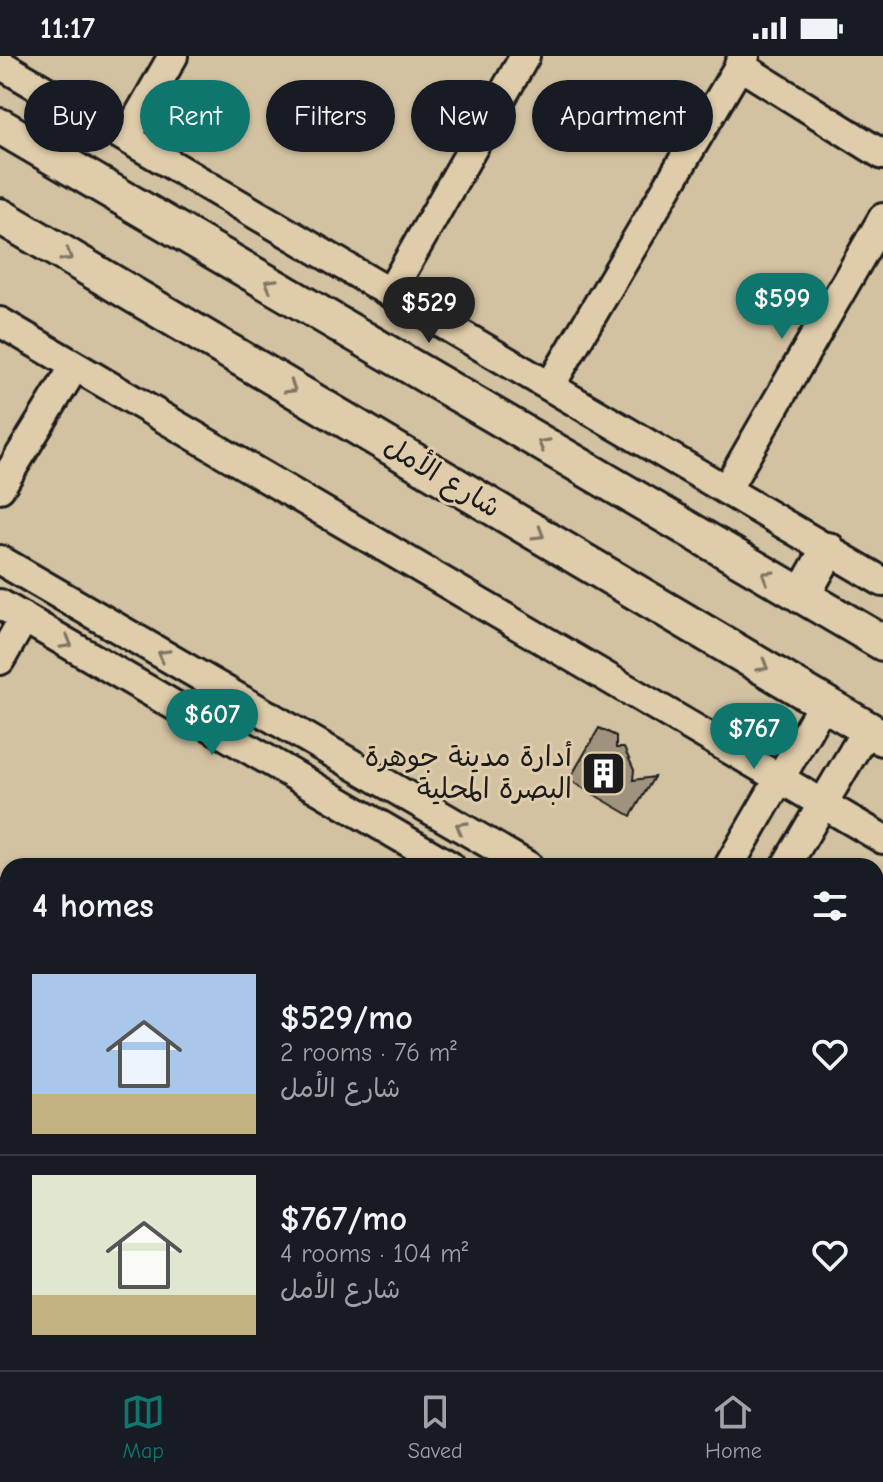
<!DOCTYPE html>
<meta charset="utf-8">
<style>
:root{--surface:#171b24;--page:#20242c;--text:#f1f3f6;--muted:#9ea1a6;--line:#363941;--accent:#0f766e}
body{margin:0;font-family:"Comic Neue","Playpen Sans Arabic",sans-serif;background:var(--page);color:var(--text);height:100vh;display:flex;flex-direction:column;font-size:30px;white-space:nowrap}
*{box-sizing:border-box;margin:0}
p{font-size:26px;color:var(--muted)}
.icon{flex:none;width:44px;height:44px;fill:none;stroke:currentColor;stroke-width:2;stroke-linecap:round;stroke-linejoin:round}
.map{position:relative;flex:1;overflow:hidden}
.drawer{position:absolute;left:0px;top:802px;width:884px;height:512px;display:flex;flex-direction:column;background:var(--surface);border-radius:24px 24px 0 0;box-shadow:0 2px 6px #0004}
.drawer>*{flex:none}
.banner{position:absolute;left:24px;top:24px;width:836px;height:72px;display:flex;gap:16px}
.price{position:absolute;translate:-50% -68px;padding:0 18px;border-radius:28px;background:var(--accent);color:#fff;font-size:26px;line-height:52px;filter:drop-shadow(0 2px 4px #0008)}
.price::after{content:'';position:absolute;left:50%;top:48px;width:24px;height:18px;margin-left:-12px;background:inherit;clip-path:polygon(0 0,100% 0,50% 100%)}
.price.current{background:#222;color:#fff}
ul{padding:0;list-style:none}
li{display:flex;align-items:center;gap:24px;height:200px;padding:0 32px}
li+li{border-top:2px solid var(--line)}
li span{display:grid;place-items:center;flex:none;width:224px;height:160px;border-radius:0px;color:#555}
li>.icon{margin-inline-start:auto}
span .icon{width:96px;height:96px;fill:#fffc;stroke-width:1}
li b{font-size:34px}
h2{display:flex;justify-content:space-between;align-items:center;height:96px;padding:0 32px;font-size:34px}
.chip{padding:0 28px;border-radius:36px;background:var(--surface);box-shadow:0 2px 6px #0004;font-size:28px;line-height:72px}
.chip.current{background:var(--accent);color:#fff}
.status{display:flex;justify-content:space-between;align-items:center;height:56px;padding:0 40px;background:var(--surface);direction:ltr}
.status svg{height:22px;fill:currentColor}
.tab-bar{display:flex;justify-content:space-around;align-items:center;height:112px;border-top:2px solid var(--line);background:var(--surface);font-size:22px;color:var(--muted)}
.tab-bar a{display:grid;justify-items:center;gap:4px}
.tab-bar .current{color:var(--accent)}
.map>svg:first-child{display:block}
.green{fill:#b5a68b;stroke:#686154;stroke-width:2}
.building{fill:#a0937d;stroke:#1c1c1c;stroke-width:2}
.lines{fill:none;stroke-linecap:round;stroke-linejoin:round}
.minor-casing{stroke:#1c1c1c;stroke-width:34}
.major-casing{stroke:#1c1c1c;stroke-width:40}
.minor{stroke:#dfccaa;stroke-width:28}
.major{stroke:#dfccaa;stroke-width:34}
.oneway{stroke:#7e7463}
.labels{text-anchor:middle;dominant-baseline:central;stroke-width:6;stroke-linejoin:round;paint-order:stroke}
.street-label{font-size:28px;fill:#1c1c1c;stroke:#dfccaa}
.poi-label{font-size:28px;fill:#1c1c1c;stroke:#dfccaa;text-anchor:end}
</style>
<div class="status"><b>11:17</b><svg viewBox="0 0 49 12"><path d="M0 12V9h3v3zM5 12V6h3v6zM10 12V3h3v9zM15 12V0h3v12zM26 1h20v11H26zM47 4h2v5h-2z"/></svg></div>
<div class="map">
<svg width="883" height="1314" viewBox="0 0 883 1314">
<rect width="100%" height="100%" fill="#d3c2a2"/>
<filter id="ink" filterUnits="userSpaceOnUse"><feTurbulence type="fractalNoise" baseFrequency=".0125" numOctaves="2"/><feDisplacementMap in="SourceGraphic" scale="16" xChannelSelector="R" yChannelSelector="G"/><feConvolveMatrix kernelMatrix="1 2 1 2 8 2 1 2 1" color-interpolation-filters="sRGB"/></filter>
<g filter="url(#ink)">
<path class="green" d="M 0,863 L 8,868 L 8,1001 L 0,996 Z"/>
<path class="building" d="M 599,672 L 616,680 L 616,692 L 624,692 L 634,714 L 633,724 L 654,721 L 631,760 L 569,724 Z"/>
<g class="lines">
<defs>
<path id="minor" d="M 0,8 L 883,526
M 739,9 L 883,99
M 126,82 L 173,0
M 390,237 L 525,0
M 0,266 L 883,783
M 550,330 L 745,0
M 0,432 L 75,310
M 726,434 L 883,162
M 0,504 L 528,810
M 0,548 L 450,810
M 0,604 L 24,562
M 729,810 L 824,646
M 786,810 L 867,673
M 0,839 L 8,844
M 876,1011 L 883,1015
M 0,1027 L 8,1032
M 876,1054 L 883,1058
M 0,1084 L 8,1070
M 876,1171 L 883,1158
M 0,1302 L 20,1314
M 344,1306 L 358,1314
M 801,1306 L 815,1314
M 149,1314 L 154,1306
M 435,1314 L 440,1306
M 492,1314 L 497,1306"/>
<path id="major" d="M 0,70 L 883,587
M 0,160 L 883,682
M 802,540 L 828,494"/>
</defs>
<use href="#minor" class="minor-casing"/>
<use href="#major" class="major-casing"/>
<use href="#minor" class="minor"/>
<use href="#major" class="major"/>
</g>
<defs><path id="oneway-chevron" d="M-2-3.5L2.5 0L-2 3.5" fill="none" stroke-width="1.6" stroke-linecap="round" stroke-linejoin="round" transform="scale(2)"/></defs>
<g class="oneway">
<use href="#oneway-chevron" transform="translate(67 200) rotate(31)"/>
<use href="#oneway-chevron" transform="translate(270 228) rotate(-150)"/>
<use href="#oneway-chevron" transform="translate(291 332) rotate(31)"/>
<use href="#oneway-chevron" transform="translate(543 388) rotate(-150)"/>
<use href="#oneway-chevron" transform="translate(539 478) rotate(31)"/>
<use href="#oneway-chevron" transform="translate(767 520) rotate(-149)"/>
<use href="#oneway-chevron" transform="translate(67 587) rotate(30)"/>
<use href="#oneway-chevron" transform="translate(163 599) rotate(-150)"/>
<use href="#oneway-chevron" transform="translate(763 610) rotate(31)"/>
<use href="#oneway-chevron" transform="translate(461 771) rotate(-150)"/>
</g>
</g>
<defs>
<symbol id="building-square" viewBox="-11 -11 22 22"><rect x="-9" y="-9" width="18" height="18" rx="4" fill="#1c1c1c" stroke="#dfccaa"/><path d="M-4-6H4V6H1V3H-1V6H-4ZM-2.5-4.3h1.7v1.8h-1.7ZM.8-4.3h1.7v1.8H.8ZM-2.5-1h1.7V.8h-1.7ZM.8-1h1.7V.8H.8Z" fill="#fff"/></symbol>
</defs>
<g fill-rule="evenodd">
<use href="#building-square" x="578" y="692" width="51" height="51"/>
</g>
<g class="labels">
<g class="street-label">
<text transform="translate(442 421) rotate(31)">شارع الأمل</text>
</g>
<g class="poi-label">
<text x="572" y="701">أدارة مدينة جوهرة<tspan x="572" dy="32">البصرة المحلية</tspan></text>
</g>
</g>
</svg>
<b class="price" style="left:782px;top:285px">$599</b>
<b class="price current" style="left:429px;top:289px">$529</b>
<b class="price" style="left:212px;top:701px">$607</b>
<b class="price" style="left:754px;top:715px">$767</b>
<div class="banner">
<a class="chip">Buy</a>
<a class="chip current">Rent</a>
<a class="chip">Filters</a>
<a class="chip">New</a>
<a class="chip">Apartment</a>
</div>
<section class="drawer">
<h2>4 homes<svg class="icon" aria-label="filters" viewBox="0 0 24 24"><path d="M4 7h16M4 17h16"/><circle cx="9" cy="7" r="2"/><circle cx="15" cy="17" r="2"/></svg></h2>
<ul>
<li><span style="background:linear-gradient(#a9c7e8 75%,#c2b280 0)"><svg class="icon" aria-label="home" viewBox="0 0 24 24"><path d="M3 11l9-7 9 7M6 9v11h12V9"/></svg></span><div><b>$529/mo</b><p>2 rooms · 76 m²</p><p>شارع الأمل</p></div><svg class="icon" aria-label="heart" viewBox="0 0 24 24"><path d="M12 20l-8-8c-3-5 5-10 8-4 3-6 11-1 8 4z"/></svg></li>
<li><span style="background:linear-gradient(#dfe7d0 75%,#c2b280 0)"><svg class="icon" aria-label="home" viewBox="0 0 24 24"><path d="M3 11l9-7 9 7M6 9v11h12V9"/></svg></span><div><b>$767/mo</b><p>4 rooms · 104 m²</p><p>شارع الأمل</p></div><svg class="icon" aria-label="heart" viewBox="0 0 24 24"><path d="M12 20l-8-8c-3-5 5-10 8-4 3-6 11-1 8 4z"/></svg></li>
</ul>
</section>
</div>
<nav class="tab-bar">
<a class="current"><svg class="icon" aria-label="map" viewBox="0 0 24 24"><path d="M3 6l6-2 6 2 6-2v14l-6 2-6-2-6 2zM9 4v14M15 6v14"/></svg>Map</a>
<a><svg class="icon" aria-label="saved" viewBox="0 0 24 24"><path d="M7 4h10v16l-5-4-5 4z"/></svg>Saved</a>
<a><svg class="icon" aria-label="home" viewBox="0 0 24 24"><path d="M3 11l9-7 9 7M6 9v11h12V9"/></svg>Home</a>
</nav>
